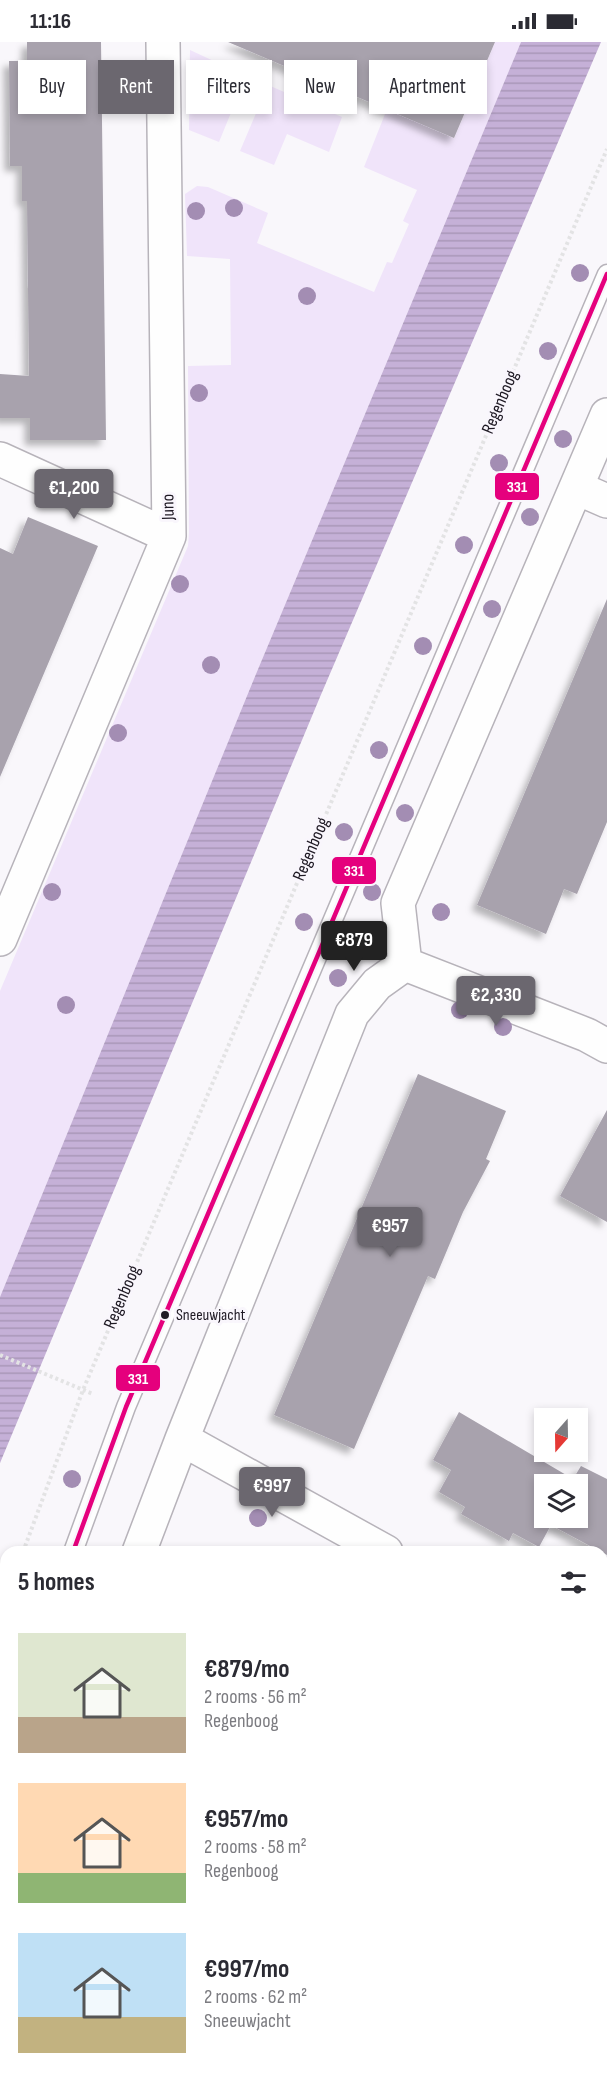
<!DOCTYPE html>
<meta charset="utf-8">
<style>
:root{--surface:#fff;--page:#f2f2f3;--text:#2b2b33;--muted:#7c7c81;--accent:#6b676f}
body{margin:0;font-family:"Sofia Sans Condensed",sans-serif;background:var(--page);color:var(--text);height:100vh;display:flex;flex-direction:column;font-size:22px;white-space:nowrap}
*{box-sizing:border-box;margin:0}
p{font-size:20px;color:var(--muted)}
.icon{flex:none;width:33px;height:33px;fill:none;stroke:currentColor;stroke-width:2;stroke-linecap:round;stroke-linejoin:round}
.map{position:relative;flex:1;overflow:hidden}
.panel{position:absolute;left:0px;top:1504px;width:608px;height:536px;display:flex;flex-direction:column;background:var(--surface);border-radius:18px 18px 0 0;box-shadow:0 3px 9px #0003}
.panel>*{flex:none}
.top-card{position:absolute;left:18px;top:18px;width:572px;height:54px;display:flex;gap:12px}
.needle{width:39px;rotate:200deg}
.buttons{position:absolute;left:534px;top:1366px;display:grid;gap:12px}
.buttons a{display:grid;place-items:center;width:54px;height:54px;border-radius:0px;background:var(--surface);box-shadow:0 3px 9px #0003;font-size:30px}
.price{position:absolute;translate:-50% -51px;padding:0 14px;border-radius:6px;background:var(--accent);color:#fff;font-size:20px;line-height:39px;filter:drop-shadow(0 2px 3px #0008)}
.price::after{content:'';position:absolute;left:50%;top:36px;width:18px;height:14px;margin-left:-9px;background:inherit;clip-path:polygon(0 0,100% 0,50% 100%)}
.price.current{background:#222;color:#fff}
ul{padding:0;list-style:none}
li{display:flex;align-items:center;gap:18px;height:150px;padding:0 18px}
li span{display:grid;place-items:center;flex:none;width:168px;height:120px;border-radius:0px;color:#555}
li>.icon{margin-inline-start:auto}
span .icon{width:72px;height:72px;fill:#fffc;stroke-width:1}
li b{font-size:26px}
h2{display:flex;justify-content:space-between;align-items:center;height:72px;padding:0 18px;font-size:26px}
.tag{padding:0 21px;border-radius:0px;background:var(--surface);box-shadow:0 3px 9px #0003;font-size:21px;line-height:54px}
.tag.current{background:var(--accent);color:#fff}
.status{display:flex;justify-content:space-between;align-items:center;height:42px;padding:0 30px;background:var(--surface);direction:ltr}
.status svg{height:16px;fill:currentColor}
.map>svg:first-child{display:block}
.grass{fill:#f0e4fa}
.water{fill:url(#water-rules)}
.building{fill:#a8a2ad;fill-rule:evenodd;filter:url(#shadow)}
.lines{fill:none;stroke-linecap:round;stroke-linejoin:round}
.lane-casing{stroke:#b7b3ba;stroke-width:21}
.street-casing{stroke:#b7b3ba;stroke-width:36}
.path{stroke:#e3e3e4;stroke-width:4;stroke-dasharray:3 3;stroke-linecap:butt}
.lane{stroke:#fefefe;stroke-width:18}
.street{stroke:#fefefe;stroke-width:33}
.bus-1-casing{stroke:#f9f6fc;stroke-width:9}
.bus-1{stroke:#e5007d;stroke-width:4.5}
.tree{fill:#a38db3}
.bus-dot{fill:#1f1a24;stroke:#f9f6fc;stroke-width:2}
.labels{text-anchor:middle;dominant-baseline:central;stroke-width:6;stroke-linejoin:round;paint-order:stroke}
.bus-label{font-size:16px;fill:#1f1a24;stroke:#f9f6fc;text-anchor:start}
.street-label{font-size:18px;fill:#1f1a24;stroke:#f9f6fc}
.line-badge{stroke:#f9f6fc;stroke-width:2}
.badge-label{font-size:16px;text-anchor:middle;font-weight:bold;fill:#fff}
</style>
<div class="status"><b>11:16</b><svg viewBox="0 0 49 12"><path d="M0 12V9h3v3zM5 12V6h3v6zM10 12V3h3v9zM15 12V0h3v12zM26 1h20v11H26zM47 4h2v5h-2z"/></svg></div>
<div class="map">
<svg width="607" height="2039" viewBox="0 0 607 2039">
<defs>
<pattern id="water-rules" width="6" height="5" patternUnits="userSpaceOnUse" patternTransform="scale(1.5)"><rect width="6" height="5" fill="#c5b0d7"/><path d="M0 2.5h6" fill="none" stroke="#a997b8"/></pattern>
<filter id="shadow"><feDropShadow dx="-5.5" dy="5.5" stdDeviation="3" flood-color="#0004"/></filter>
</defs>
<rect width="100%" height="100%" fill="#f9f7fb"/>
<path class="grass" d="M 495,0 L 521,0 L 256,632 L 0,1255 L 0,949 L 188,504 L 189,491 L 188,324 L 231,323 L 230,217 L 187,214 L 185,152 L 197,144 L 208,145 L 268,171 L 257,201 L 374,250 L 387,220 L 392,221 L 409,182 L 403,179 L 417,148 L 364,125 L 387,67 L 454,96 Z
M 190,8 L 246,34 L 219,100 L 189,88 Z
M 268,43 L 342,75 L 329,110 L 287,92 L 274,123 L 240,109 Z"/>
<path class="water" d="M 521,0 L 601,0 L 320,655 L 0,1421 L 0,1255 L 256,632 Z"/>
<path class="building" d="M 27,0 L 101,0 L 106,398 L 30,398 L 30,376 L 0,376 L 0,332 L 29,334 L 27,159 L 22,159 L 22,124 L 10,124 L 9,19 L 27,19 Z
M 228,0 L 495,0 L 454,96 Z
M 28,475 L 98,504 L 0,735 L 0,506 L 13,512 Z
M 607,557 L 607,780 L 577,852 L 564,847 L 546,892 L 477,863 Z
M 418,1032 L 506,1069 L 486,1117 L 490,1119 L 463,1170 L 435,1237 L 428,1234 L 354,1407 L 274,1373 Z
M 607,1068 L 607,1180 L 560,1154 Z
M 459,1370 L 573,1437 L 581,1424 L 607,1437 L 607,1513 L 551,1483 L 539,1505 L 513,1491 L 509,1499 L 461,1472 L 465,1465 L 439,1450 L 451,1428 L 433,1418 ZM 544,1443 L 578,1443 L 578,1476 L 544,1476 Z"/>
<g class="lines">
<defs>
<path id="lane" d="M 73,1510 L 126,1365 L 607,232
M 0,1708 L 6,1692"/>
<path id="street" d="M 0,417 L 169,494
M 577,446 L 607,459
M 0,897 L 169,494 L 163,0
M 405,922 L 587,993 L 607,1004
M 182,1397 L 386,1510
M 139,1510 L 182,1397 L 352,972 L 377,942 L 405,922 L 398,861 L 607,373
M 602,1630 L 607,1633
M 0,1878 L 6,1862
M 0,1927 L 6,1929
M 274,2034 L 283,2039"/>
</defs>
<use href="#lane" class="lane-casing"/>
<use href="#street" class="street-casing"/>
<path class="path" d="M 0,1313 L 93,1352
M 23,1510 L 83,1348 L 607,107
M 0,1573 L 6,1557"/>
<use href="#lane" class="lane"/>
<use href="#street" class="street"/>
<defs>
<path id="bus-1" d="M 73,1510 L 126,1365 L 607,232"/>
</defs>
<use href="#bus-1" class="bus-1-casing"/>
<use href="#bus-1" class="bus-1"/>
</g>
<g class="tree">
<circle cx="200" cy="37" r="9"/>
<circle cx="234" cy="166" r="9"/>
<circle cx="196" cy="169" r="9"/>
<circle cx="580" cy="231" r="9"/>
<circle cx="307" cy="254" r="9"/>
<circle cx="548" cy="309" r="9"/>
<circle cx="199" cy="351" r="9"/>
<circle cx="563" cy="397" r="9"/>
<circle cx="499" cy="421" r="9"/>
<circle cx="530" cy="475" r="9"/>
<circle cx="464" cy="503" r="9"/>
<circle cx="180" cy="542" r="9"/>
<circle cx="492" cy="567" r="9"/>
<circle cx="423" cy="604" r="9"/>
<circle cx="211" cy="623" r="9"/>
<circle cx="118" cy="691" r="9"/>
<circle cx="379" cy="708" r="9"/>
<circle cx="405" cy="771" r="9"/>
<circle cx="344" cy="790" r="9"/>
<circle cx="52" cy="850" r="9"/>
<circle cx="372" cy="850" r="9"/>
<circle cx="441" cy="870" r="9"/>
<circle cx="304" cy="880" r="9"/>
<circle cx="338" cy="936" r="9"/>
<circle cx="66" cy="963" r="9"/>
<circle cx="460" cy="968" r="9"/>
<circle cx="503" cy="985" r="9"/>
<circle cx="72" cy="1437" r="9"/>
<circle cx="258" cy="1476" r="9"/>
</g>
<circle class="bus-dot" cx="165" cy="1273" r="5"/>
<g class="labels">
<g class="bus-label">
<text x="176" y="1273">Sneeuwjacht</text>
</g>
<g class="street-label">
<text transform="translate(500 360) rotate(-67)">Regenboog</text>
<text transform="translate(168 465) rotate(-91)">Juno</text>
<text transform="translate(311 807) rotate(-67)">Regenboog</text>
<text transform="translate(122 1255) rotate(-67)">Regenboog</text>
</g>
</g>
<g class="line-badge">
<rect x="494" y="430" width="46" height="29" rx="6" fill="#e5007d"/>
<rect x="331" y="814" width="46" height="29" rx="6" fill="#e5007d"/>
<rect x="115" y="1322" width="46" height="28" rx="6" fill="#e5007d"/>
</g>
<g class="badge-label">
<text x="517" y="450">331</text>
<text x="354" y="834">331</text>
<text x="138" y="1342">331</text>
</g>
</svg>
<div class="buttons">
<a><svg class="needle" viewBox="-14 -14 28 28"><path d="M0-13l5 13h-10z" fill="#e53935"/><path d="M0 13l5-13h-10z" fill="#7c7c81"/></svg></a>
<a><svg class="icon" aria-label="layers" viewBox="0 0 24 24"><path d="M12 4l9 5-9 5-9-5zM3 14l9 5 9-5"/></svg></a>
</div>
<b class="price" style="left:74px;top:478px">€1,200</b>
<b class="price current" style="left:354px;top:930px">€879</b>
<b class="price" style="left:496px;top:985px">€2,330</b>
<b class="price" style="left:390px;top:1216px">€957</b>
<b class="price" style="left:272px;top:1476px">€997</b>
<div class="top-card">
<a class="tag">Buy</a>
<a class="tag current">Rent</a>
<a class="tag">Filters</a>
<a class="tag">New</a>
<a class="tag">Apartment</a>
</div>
<section class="panel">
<h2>5 homes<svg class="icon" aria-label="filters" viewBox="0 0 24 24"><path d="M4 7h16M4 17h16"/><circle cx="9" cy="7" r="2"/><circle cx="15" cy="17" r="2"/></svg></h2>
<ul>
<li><span style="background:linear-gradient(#dfe7d0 70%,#b9a48a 0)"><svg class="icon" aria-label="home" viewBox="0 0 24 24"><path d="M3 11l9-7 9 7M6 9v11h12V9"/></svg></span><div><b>€879/mo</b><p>2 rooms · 56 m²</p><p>Regenboog</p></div></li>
<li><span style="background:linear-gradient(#ffd9b3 75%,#8fb573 0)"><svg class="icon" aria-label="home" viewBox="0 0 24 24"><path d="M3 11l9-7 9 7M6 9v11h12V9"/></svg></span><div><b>€957/mo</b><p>2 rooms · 58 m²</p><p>Regenboog</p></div></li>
<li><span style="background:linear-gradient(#bfe0f5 70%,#c2b280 0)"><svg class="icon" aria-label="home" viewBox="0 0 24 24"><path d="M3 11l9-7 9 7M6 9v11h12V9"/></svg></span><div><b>€997/mo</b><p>2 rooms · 62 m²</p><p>Sneeuwjacht</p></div></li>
</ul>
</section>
</div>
